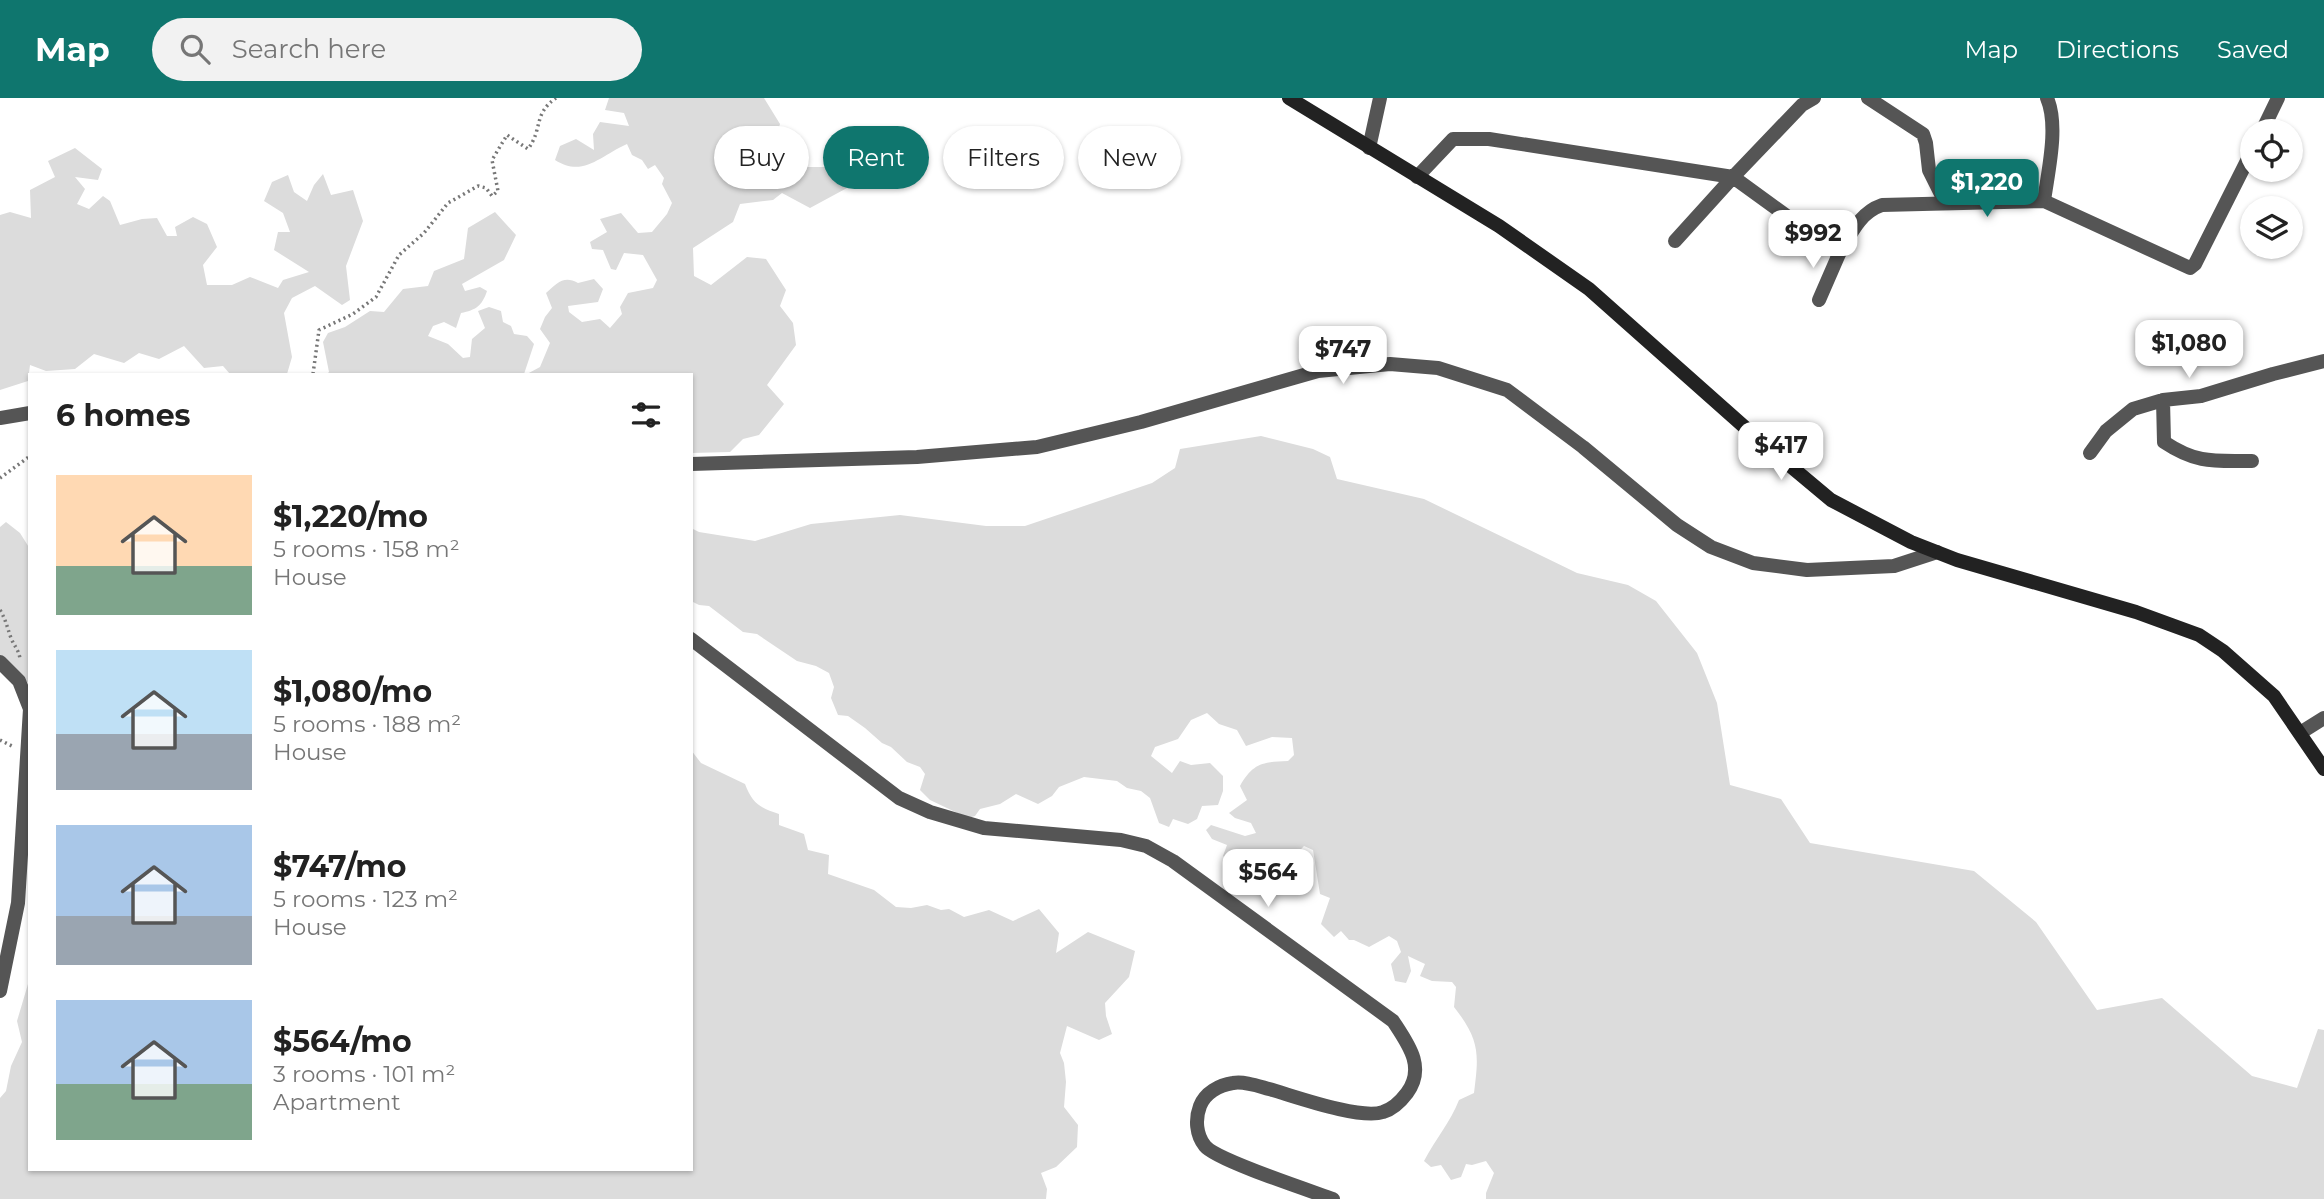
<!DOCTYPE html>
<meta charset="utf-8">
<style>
:root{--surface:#fff;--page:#f2f2f2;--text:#222;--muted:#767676;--accent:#0f766e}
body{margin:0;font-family:Montserrat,sans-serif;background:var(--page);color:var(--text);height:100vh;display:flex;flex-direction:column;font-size:26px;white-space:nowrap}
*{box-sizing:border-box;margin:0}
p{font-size:23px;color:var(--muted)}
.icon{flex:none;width:38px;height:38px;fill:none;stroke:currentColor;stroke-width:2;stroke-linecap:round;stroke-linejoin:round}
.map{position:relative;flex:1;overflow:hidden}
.details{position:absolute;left:28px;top:275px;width:665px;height:798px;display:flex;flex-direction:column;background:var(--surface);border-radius:0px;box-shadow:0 2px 5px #0004}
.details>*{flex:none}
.banner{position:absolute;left:714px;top:28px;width:665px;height:63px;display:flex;gap:14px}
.controls{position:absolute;left:2240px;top:21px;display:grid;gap:14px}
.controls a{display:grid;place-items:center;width:63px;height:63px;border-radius:50%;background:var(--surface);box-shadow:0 2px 5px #0004;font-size:35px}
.price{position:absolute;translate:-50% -60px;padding:0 16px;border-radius:14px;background:#fff;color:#222;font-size:23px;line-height:46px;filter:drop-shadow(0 2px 4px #0008)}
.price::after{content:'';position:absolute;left:50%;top:42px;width:21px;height:16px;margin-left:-10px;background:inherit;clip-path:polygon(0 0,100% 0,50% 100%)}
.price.current{background:var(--accent);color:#fff}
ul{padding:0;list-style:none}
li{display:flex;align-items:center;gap:21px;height:175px;padding:0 28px}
li span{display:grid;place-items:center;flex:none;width:196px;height:140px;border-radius:0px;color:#555}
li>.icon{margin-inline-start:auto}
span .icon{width:84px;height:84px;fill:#fffc;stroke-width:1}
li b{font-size:30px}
h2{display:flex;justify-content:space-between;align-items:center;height:84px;padding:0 28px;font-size:30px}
.chip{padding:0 24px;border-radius:32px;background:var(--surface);box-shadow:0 2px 5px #0004;font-size:24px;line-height:63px}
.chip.current{background:var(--accent);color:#fff}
header{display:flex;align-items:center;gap:42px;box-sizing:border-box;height:98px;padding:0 35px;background:var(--accent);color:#fff}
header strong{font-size:33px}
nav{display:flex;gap:38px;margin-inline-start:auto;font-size:24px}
.search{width:490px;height:63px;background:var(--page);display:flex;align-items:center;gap:18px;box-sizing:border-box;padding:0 24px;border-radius:38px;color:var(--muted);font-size:26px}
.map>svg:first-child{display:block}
.green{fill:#dcdcdc}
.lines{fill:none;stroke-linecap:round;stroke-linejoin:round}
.path{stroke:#777;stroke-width:3.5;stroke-dasharray:2 3.5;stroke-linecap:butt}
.street{stroke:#555;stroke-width:14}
.secondary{stroke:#222;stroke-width:14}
</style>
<header>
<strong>Map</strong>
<div class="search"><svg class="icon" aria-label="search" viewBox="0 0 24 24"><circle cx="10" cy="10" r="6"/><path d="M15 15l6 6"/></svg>Search here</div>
<nav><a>Map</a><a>Directions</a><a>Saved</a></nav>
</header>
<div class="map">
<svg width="2324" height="1101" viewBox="0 0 2324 1101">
<rect width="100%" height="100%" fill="#fff"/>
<path class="green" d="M 609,0 L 764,0 L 780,26 L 771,54 L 787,69 L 835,69 L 847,90 L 810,110 L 782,95 L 773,102 L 740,106 L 733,124 L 693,150 L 694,178 L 711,187 L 747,159 L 766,161 L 786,192 L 780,208 L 793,225 L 796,247 L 767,287 L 784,306 L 759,337 L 743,341 L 730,354 L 691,355 L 691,276 L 527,276 L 540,269 L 550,245 L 540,231 L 545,219 L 552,210 L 546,195 C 557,185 564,177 578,185 L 594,181 L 603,191 L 598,204 L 568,208 L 569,214 L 582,224 L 600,221 L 610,230 L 622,216 L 620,209 L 628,195 L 653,190 L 657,182 L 643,157 L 624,155 L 616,172 L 611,171 L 603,152 L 592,151 L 590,144 L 607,134 L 600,121 L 621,115 L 638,135 L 652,134 L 667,116 L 672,105 L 662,86 L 664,80 L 655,67 L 648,71 L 642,62 L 632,57 L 627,46 C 600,58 583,80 555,62 L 560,48 L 576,41 L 594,52 L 593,36 L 600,24 L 629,28 L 624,15 L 605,12 Z
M 75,50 L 102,71 L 98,82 L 75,79 L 85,91 L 77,106 L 89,111 L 103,98 L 110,103 L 120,127 L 142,121 L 157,120 L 167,138 L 177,138 L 175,129 L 193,119 L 207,126 L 217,149 L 203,167 L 207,187 L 232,187 L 250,179 L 278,190 L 283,182 L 309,174 L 274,152 L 278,134 L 290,134 L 283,115 L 264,103 L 272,84 L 288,77 L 294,94 L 307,103 L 314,87 L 323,76 L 331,97 L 353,92 L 363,123 L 346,168 L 350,202 L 342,207 L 315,188 L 292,200 L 284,215 L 292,259 L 287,276 L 230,276 L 223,268 L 204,270 L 184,248 L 159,261 L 139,255 L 124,265 L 94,256 L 75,271 L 46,273 L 30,267 L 28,283 L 0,292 L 0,117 L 10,114 L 31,120 L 30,92 L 55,79 L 48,63 Z
M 495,114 L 516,137 L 504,162 L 462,186 L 465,193 L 480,189 L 487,193 C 482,208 476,212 461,215 L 456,230 L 444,224 L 433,228 L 428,238 L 448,246 L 463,260 L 470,259 L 472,241 L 485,230 L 478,213 L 489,209 L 501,213 L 503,224 L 511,228 L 514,236 L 527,238 L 534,246 L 524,276 L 327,276 L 329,274 L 323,244 L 328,235 L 345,229 L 370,213 L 384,214 L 403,191 L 428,188 L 434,173 L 464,161 L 468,130 Z
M 1261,338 L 1313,351 L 1330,359 L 1337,381 L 1424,401 L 1577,475 L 1628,487 L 1656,503 L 1697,555 L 1717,605 L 1730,687 L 1781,701 L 1810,745 L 1974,773 L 2036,824 L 2097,912 L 2162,900 L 2252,978 L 2297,990 L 2318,931 L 2324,932 L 2324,1101 L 1486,1101 L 1486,1095 L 1494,1075 L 1486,1063 L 1472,1067 L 1466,1066 L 1461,1079 L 1451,1082 L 1441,1067 L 1431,1069 L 1424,1063 C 1435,1042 1451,1023 1459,1002 L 1474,995 C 1479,956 1480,942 1454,909 L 1456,889 L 1452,884 L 1432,883 L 1420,878 L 1425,866 L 1408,858 L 1411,873 L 1406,885 L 1395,883 L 1391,866 L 1401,854 L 1397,843 L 1389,838 L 1369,849 L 1354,842 L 1349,842 L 1341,833 L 1334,839 L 1321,826 L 1330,800 L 1320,796 L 1313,752 L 1304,748 L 1280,773 L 1265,776 C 1254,765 1247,757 1232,764 L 1223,758 L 1227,747 L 1212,741 L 1206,732 L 1211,727 L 1245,738 L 1256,735 L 1251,725 L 1235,720 L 1229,715 L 1247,702 L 1240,688 C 1253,665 1263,664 1288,663 L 1294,657 L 1292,640 L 1272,639 L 1246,648 L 1237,632 L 1219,626 L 1207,615 L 1191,622 L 1178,641 L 1155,649 L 1151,658 L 1172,675 L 1180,663 L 1191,667 L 1210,665 L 1223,678 L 1223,693 L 1218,707 L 1202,708 L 1197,721 L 1188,726 L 1173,721 L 1169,729 L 1159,725 L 1150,700 L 1141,693 L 1127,690 L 1117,683 L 1084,679 L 1059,689 L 1052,698 L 1038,706 L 1016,696 L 1000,706 L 980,711 L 975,718 L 968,720 L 930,702 L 920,692 L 925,676 L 920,669 L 907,664 L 891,649 L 882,645 L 865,630 L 848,618 L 838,617 L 831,600 L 834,589 L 829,575 L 816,568 L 797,563 L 757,536 L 743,534 L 709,508 L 699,507 L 691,503 L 691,430 L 699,434 L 755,443 L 811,426 L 900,417 L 986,428 L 1025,428 L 1152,385 L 1175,370 L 1180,351 Z
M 6,424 L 20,435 L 30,451 L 30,587 L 5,561 L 0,559 L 0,429 Z
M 691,652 L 701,665 L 745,686 C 752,705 760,710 779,716 L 779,727 L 804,736 L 808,752 L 829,757 L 828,776 L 874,792 L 896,809 L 911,810 L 927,807 L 941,812 L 949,811 L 964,819 L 989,812 L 1013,823 L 1039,811 L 1059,835 L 1056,855 L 1088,834 L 1135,853 L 1129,879 L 1105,905 L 1106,918 L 1112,936 L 1099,942 L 1067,928 L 1060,955 L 1064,965 L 1066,984 L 1064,1009 L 1078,1027 L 1077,1049 L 1056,1069 L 1041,1075 L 1047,1091 L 1046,1101 L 0,1101 L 0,1000 L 6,993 L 11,968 L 22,944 L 17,923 L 28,886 L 30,856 L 30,1071 L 691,1071 Z"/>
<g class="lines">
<path class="path" d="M 313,276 L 319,232 L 353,216 L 376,199 L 399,157 L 424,135 L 448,105 L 478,88 L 486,90 L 492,98 L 498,93 L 492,62 L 507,37 L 528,51 C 543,31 533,16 556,0
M 0,380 L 30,358
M 0,512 C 6,522 7,529 11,540 C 14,548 19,552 20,561
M 0,642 L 14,649"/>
<path class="street" d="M 1868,0 L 1923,36 L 1926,45 L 1929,72 L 1945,104
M 2262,33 L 2278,0
M 1369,50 L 1380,0
M 1417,79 L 1453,41 L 1489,41 L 1733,79 L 1802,7 L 1814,0
M 2044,103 C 2048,73 2059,28 2047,0
M 1675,143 L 1733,79 L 1839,156 C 1851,136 1859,115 1882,107 L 2044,103 L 2190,170 L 2195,166 L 2252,53
M 1819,202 L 1839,156
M 2163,302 L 2164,344 C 2197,366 2214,363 2252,363
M 0,320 L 30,315
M 2090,355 L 2106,333 L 2133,311 L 2163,302 L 2201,298 L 2273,276 L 2324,263
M 691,366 L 917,359 L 1037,349 L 1141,324 L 1318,273 L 1390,266 L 1438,270 L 1507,292 L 1583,349 L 1677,427 L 1711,449 L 1753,465 L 1807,472 L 1894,468 L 1937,454
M 691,541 L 899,700 L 930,714 L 984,730 L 1121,742 L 1146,748 L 1173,763 L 1393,923 C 1408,946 1426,969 1407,995 C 1401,1003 1393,1011 1383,1014 C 1360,1022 1294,998 1269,991 C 1258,988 1244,983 1233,985 C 1219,987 1205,995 1200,1008 C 1195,1021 1196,1037 1205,1048 C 1216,1062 1311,1093 1333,1101
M 0,564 L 19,583 L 30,611 L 18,805 L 0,893
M 2300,635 L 2324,620"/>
<path class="secondary" d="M 1289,0 L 1499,128 L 1589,191 L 1758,341 L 1831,402 L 1911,444 L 1957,462 L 2136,514 L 2199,537 L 2223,553 L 2274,598 L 2324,671"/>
</g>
</svg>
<div class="controls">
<a><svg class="icon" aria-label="locate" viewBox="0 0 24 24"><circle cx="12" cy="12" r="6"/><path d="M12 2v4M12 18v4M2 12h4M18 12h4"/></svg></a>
<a><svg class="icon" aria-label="layers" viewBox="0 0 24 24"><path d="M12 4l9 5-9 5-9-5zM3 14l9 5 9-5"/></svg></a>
</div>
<b class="price current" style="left:1987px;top:121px">$1,220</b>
<b class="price" style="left:1813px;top:172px">$992</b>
<b class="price" style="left:2189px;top:282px">$1,080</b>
<b class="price" style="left:1343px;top:288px">$747</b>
<b class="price" style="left:1781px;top:384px">$417</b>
<b class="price" style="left:1268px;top:811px">$564</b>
<div class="banner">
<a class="chip">Buy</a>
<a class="chip current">Rent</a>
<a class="chip">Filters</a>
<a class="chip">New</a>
</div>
<section class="details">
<h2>6 homes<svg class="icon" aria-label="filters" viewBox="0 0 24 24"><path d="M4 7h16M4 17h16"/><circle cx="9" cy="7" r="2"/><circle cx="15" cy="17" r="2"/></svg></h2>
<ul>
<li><span style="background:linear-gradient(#ffd9b3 65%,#7fa58c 0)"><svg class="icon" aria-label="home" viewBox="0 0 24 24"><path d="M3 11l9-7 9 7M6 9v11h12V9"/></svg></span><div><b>$1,220/mo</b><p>5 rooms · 158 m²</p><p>House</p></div></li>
<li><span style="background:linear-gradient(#bfe0f5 60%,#9aa5b1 0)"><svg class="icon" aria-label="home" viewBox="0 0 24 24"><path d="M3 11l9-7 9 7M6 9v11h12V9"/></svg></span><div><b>$1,080/mo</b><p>5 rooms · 188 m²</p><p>House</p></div></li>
<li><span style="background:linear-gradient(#a9c7e8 65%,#9aa5b1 0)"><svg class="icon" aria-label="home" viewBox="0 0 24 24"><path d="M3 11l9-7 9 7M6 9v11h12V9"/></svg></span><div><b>$747/mo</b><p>5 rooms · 123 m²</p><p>House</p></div></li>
<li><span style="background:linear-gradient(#a9c7e8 60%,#7fa58c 0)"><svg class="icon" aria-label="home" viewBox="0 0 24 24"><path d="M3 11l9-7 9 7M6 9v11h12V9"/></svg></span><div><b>$564/mo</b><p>3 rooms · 101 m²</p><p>Apartment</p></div></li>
</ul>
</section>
</div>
